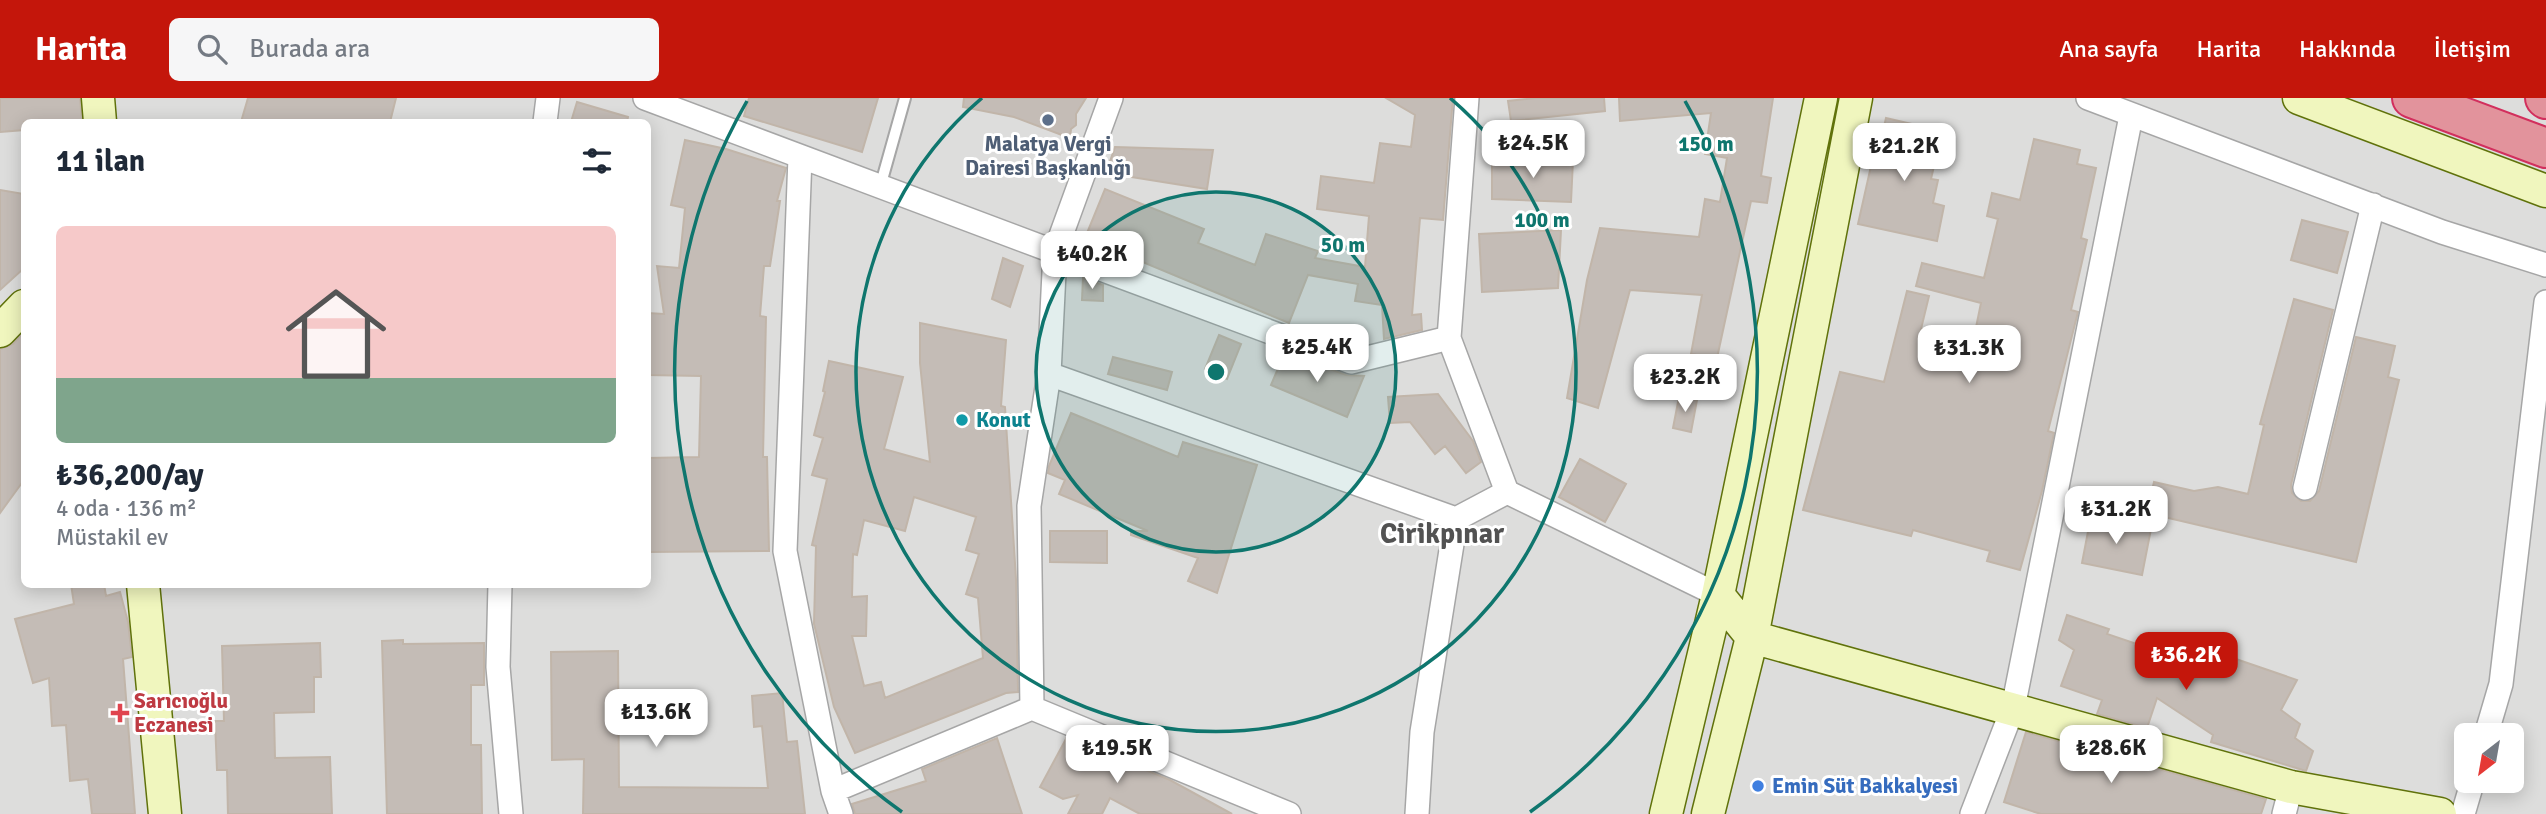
<!DOCTYPE html>
<html lang="tr">
<meta charset="utf-8">
<style>
:root{--surface:#fff;--page:#f6f6f7;--text:#1f2937;--muted:#747a83;--line:#e0e1e3;--accent:#c4160b}
body{margin:0;font-family:Signika,sans-serif;background:var(--page);color:var(--text);height:100vh;display:flex;flex-direction:column;font-size:26px;white-space:nowrap}
*{box-sizing:border-box;margin:0}
p{font-size:23px;color:var(--muted)}
.icon{flex:none;width:38px;height:38px;fill:none;stroke:currentColor;stroke-width:2;stroke-linecap:round;stroke-linejoin:round}
.map{position:relative;flex:1;overflow:hidden}
.sheet{position:absolute;left:21px;top:21px;width:630px;height:469px;display:flex;flex-direction:column;background:var(--surface);border-radius:10px;box-shadow:0 4px 18px #0003}
.sheet>*{flex:none}
.needle{width:46px;rotate:211deg}
.buttons{position:absolute;left:2454px;top:625px;display:grid;gap:14px}
.buttons a{display:grid;place-items:center;width:70px;height:70px;border-radius:10px;background:var(--surface);box-shadow:0 4px 18px #0003;font-size:35px}
.price{position:absolute;translate:-50% -60px;padding:0 16px;border-radius:14px;background:#fff;color:#222;font-size:23px;line-height:46px;filter:drop-shadow(0 2px 4px #0008)}
.price::after{content:'';position:absolute;left:50%;top:42px;width:21px;height:16px;margin-left:-10px;background:inherit;clip-path:polygon(0 0,100% 0,50% 100%)}
.price.active{background:var(--accent);color:#fff}
ul{padding:0;list-style:none}
li{display:grid;align-content:center;gap:14px;height:371px;padding:0 35px}
li+li{border-top:2px solid var(--line)}
li span{display:grid;place-items:center;height:217px;border-radius:10px;color:#555}
li>.icon{margin-inline-start:auto}
span .icon{width:126px;height:126px;fill:#fffc;stroke-width:1}
li b{font-size:30px}
h2{display:flex;justify-content:space-between;align-items:center;height:84px;padding:0 35px;font-size:30px}
header{display:flex;align-items:center;gap:42px;box-sizing:border-box;height:98px;padding:0 35px;background:var(--accent);color:#fff}
header strong{font-size:33px}
nav{display:flex;gap:38px;margin-inline-start:auto;font-size:24px}
.search{width:490px;height:63px;background:var(--page);display:flex;align-items:center;gap:18px;box-sizing:border-box;padding:0 24px;border-radius:10px;color:var(--muted);font-size:26px}
.map>svg:first-child{display:block}
.residential{fill:#dddddc;fill-rule:evenodd}
.building{fill:#c4bcb6;stroke:#c1b5a9;stroke-width:2;fill-rule:evenodd}
.lines{fill:none;stroke-linecap:round;stroke-linejoin:round}
.lane-casing{stroke:#a6a6a6;stroke-width:14}
.street-casing{stroke:#a6a6a6;stroke-width:26}
.secondary-casing{stroke:#60720b;stroke-width:35}
.highway-casing{stroke:#d22f5d;stroke-width:42}
.lane{stroke:#fff;stroke-width:10}
.street{stroke:#fff;stroke-width:23}
.secondary{stroke:#f0f6be;stroke-width:32}
.highway{stroke:#e2939c;stroke-width:38}
.ring{fill:none;stroke:#0f766e;stroke-width:3.5}
.service-dot{fill:#5c6f8a;stroke:#fff;stroke-width:2.5}
.culture-dot{fill:#0f9aa8;stroke:#fff;stroke-width:2.5}
.health-dot{fill:#e0444e;stroke:#fff;stroke-width:2.5}
.shop-dot{fill:#3f7fe0;stroke:#fff;stroke-width:2.5}
.labels{text-anchor:middle;dominant-baseline:central;stroke-width:6;stroke-linejoin:round;paint-order:stroke}
.service-label{font-size:21px;font-weight:bold;fill:#4e5e75;stroke:#fff}
.culture-label{font-size:21px;font-weight:bold;fill:#0d838f;stroke:#fff;text-anchor:start}
.health-label{font-size:21px;font-weight:bold;fill:#be3a42;stroke:#fff;text-anchor:start}
.shop-label{font-size:21px;font-weight:bold;fill:#366cbe;stroke:#fff;text-anchor:start}
.district-label{font-size:28px;font-weight:bold;fill:#525252;stroke:#fff}
.centre{fill:#0f766e;stroke:#fff;stroke-width:3.5}
.ring-label{font-size:21px;text-anchor:middle;font-weight:bold;fill:#0f766e;stroke:#fff;stroke-width:6;stroke-linejoin:round;paint-order:stroke}
</style>
<header>
<strong>Harita</strong>
<div class="search"><svg class="icon" aria-label="search" viewBox="0 0 24 24"><circle cx="10" cy="10" r="6"/><path d="M15 15l6 6"/></svg>Burada ara</div>
<nav><a>Ana sayfa</a><a>Harita</a><a>Hakkında</a><a>İletişim</a></nav>
</header>
<div class="map">
<svg width="2546" height="716" viewBox="0 0 2546 716">
<rect width="100%" height="100%" fill="#f0ede6"/>
<path class="residential" d="M 0,0 L 2546,0 L 2546,716 L 0,716 ZM 24,24 L 648,24 L 648,486 L 24,486 ZM 2466,637 L 2511,637 L 2511,682 L 2466,682 Z"/>
<path class="building" d="M 0,0 L 80,0 L 82,24 L 24,24 L 24,32 L 0,34 Z
M 248,0 L 396,0 L 390,24 L 241,24 Z
M 749,0 L 878,0 L 862,54 L 744,18 Z
M 964,0 L 1086,0 L 1076,16 L 1076,27 L 1071,31 L 1070,40 L 1014,19 L 963,9 Z
M 1386,0 L 1453,0 L 1443,122 L 1420,120 L 1412,217 L 1421,216 L 1422,232 L 1384,241 L 1382,207 L 1355,203 L 1358,186 L 1308,177 L 1289,225 L 1085,140 L 1105,91 L 1204,131 L 1198,145 L 1255,167 L 1266,136 L 1318,153 L 1315,160 L 1365,169 L 1369,118 L 1317,111 L 1321,78 L 1374,85 L 1380,45 L 1411,49 L 1415,17 Z
M 1536,0 L 1604,0 L 1605,13 L 1511,23 L 1508,3 Z
M 1619,0 L 1773,0 L 1761,78 L 1771,80 L 1767,105 L 1751,103 L 1717,260 L 1691,256 L 1702,197 L 1630,192 L 1598,310 L 1567,300 L 1587,182 L 1600,130 L 1699,139 L 1705,101 L 1720,104 L 1727,60 L 1705,56 L 1711,15 L 1620,23 Z
M 577,4 L 628,19 L 627,24 L 571,24 Z
M 1886,20 L 1942,33 L 1931,81 L 1938,82 L 1933,105 L 1944,108 L 1937,143 L 1858,126 L 1871,68 L 1875,68 Z
M 2034,41 L 2080,52 L 2077,66 L 2096,70 L 2081,140 L 2087,142 L 2071,212 L 2078,214 L 2048,333 L 2054,335 L 2042,393 L 2020,472 L 1987,463 L 1990,453 L 1913,432 L 1911,438 L 1803,412 L 1840,274 L 1884,284 L 1907,193 L 1929,198 L 1921,231 L 1973,244 L 1981,205 L 1916,188 L 1922,165 L 1984,180 L 1998,121 L 1987,118 L 1992,95 L 2020,102 Z
M 685,42 L 726,51 L 786,70 L 777,103 L 780,103 L 770,168 L 764,168 L 760,218 L 766,219 L 763,359 L 767,359 L 769,453 L 648,454 L 648,360 L 699,359 L 701,278 L 648,277 L 648,215 L 664,216 L 657,168 L 679,170 L 685,110 L 671,107 Z
M 1115,49 L 1213,52 L 1207,91 L 1106,75 Z
M 1492,62 L 1573,62 L 1571,104 L 1492,101 Z
M 0,92 L 24,96 L 24,170 L 0,192 Z
M 2302,122 L 2348,134 L 2337,175 L 2291,162 Z
M 1561,132 L 1558,190 L 1482,194 L 1479,136 Z
M 1003,160 L 1023,168 L 1010,209 L 992,201 Z
M 1083,180 L 1103,187 L 1103,203 L 1082,202 Z
M 2294,201 L 2333,212 L 2291,387 L 2292,395 L 2301,403 L 2310,403 L 2319,393 L 2356,239 L 2395,248 L 2388,279 L 2399,282 L 2356,464 L 2147,415 L 2154,384 L 2194,393 L 2218,389 L 2248,396 L 2264,327 L 2260,326 Z
M 920,225 L 1006,242 L 1001,308 L 1005,309 L 1016,481 L 1018,594 L 1006,595 L 855,655 L 834,609 L 814,526 L 816,448 L 812,447 L 827,381 L 812,377 L 823,340 L 814,337 L 825,294 L 823,293 L 829,263 L 903,279 L 884,351 L 930,364 L 920,265 ZM 914,399 L 976,419 L 966,452 L 979,456 L 966,496 L 978,500 L 983,560 L 885,600 L 881,584 L 864,588 L 852,538 L 866,538 L 867,498 L 852,499 L 853,456 L 857,457 L 864,422 L 905,433 Z
M 24,234 L 24,382 L 0,415 L 0,251 L 13,246 Z
M 1219,237 L 1241,246 L 1227,281 L 1205,271 Z
M 1285,254 L 1346,277 L 1364,278 L 1347,319 L 1271,287 Z
M 1113,259 L 1172,274 L 1167,292 L 1108,276 Z
M 1438,296 L 1473,343 L 1481,364 L 1466,375 L 1445,348 L 1435,356 L 1410,324 L 1390,325 L 1388,299 Z
M 1679,299 L 1697,302 L 1691,334 L 1673,330 Z
M 1071,315 L 1178,359 L 1183,344 L 1257,367 L 1217,495 L 1188,483 L 1198,460 L 1131,437 L 1131,433 L 1148,433 L 1059,396 L 1065,382 L 1048,375 L 1049,368 Z
M 1580,361 L 1626,386 L 1605,424 L 1559,399 Z
M 2091,418 L 2151,431 L 2142,477 L 2082,465 Z
M 1050,433 L 1107,433 L 1107,465 L 1050,464 Z
M 71,486 L 104,486 L 106,498 L 120,494 L 128,524 L 132,559 L 123,561 L 135,716 L 92,716 L 88,681 L 70,683 L 66,627 L 52,628 L 49,580 L 33,585 L 15,521 L 74,506 Z
M 2067,517 L 2109,531 L 2107,536 L 2166,556 L 2182,567 L 2195,547 L 2297,582 L 2281,612 L 2300,626 L 2295,640 L 2313,653 L 2306,673 L 2211,644 L 2213,637 L 2157,600 L 2147,630 L 2097,616 L 2102,602 L 2061,588 L 2074,552 L 2059,542 Z
M 403,542 L 403,546 L 484,545 L 484,587 L 471,587 L 471,647 L 481,647 L 482,716 L 387,716 L 382,543 Z
M 320,545 L 321,579 L 314,579 L 314,614 L 274,615 L 275,660 L 330,659 L 332,716 L 228,716 L 227,672 L 217,672 L 215,623 L 224,623 L 222,548 Z
M 618,553 L 619,689 L 768,690 L 762,628 L 754,629 L 752,598 L 782,595 L 787,644 L 797,643 L 805,716 L 583,716 L 584,661 L 552,662 L 551,554 Z
M 2026,634 L 2266,701 L 2261,716 L 2041,716 L 2004,704 Z
M 1067,639 L 1170,682 L 1232,716 L 1140,716 L 1110,700 L 1102,716 L 1068,716 L 1078,697 L 1063,701 L 1040,689 Z
M 997,640 L 1022,716 L 855,716 L 852,706 L 926,683 L 922,671 Z"/>
<g class="lines">
<defs>
<path id="lane" d="M 880,89 L 905,0"/>
<path id="street" d="M 645,0 L 1055,154 L 1049,276 L 1456,421 L 1422,634 L 1417,716
M 1111,0 L 1055,154 L 1351,264 L 1449,240
M 1467,0 L 1449,240 L 1507,394 L 1718,497
M 2088,0 L 2442,134 L 2546,167
M 545,24 L 548,0
M 800,59 L 785,453 L 833,693 L 841,716
M 2305,390 L 2373,107
M 1456,421 L 1507,394
M 500,486 L 498,569 L 511,716
M 1032,610 L 1289,716
M 2486,637 L 2501,586 L 2546,204
M 833,693 L 1032,610 L 1029,408 L 1049,276
M 1972,716 L 2013,610 L 2131,18
M 2284,716 L 2291,689
M 2463,716 L 2473,682"/>
<path id="secondary" d="M 98,0 L 100,24
M 2299,0 L 2546,93
M 0,233 L 24,208
M 143,486 L 165,716
M 1718,497 L 1752,539 L 2291,689 L 2440,716
M 1666,716 L 1718,497 L 1821,0
M 1708,716 L 1752,539 L 1856,0"/>
<path id="highway" d="M 2412,0 L 2546,50
M 2545,0 L 2546,1"/>
</defs>
<use href="#lane" class="lane-casing"/>
<use href="#street" class="street-casing"/>
<use href="#secondary" class="secondary-casing"/>
<use href="#highway" class="highway-casing"/>
<use href="#lane" class="lane"/>
<use href="#street" class="street"/>
<use href="#secondary" class="secondary"/>
<use href="#highway" class="highway"/>
</g>
<circle cx="1216" cy="274" r="180" fill="#0f766e" fill-opacity=".12"/>
<g class="ring">
<circle cx="1216" cy="274" r="180"/>
<path d="M1450 0A360 360 0 1 1 982 0"/>
<path d="M902 714A541 541 0 0 1 747 3M1685 3A541 541 0 0 1 1530 714"/>
</g>
<circle class="service-dot" cx="1048" cy="22" r="7"/>
<circle class="culture-dot" cx="962" cy="322" r="7"/>
<path class="health-dot" d="M116.5 604.5h7v7h7v7h-7v7h-7v-7h-7v-7h7z"/>
<circle class="shop-dot" cx="1758" cy="688" r="7"/>
<g class="labels">
<g class="service-label">
<text x="1048" y="46">Malatya Vergi<tspan x="1048" dy="24">Dairesi Başkanlığı</tspan></text>
</g>
<g class="culture-label">
<text x="976" y="322">Konut</text>
</g>
<g class="health-label">
<text x="134" y="603">Sarıcıoğlu<tspan x="134" dy="24">Eczanesi</tspan></text>
</g>
<g class="shop-label">
<text x="1772" y="688">Emin Süt Bakkalyesi</text>
</g>
<g class="district-label">
<text x="1442" y="436">Cirikpınar</text>
</g>
</g>
<circle cx="1216" cy="274" r="10" class="centre"/>
<g class="ring-label">
<text x="1706" y="53">150 m</text>
<text x="1542" y="129">100 m</text>
<text x="1343" y="154">50 m</text>
</g>
</svg>
<div class="buttons">
<a><svg class="needle" viewBox="-14 -14 28 28"><path d="M0-13l5 13h-10z" fill="#e53935"/><path d="M0 13l5-13h-10z" fill="#747a83"/></svg></a>
</div>
<b class="price" style="left:1533px;top:82px">₺24.5K</b>
<b class="price" style="left:1904px;top:85px">₺21.2K</b>
<b class="price" style="left:1092px;top:193px">₺40.2K</b>
<b class="price" style="left:1317px;top:286px">₺25.4K</b>
<b class="price" style="left:1969px;top:287px">₺31.3K</b>
<b class="price" style="left:1685px;top:316px">₺23.2K</b>
<b class="price" style="left:2116px;top:448px">₺31.2K</b>
<b class="price active" style="left:2186px;top:594px">₺36.2K</b>
<b class="price" style="left:656px;top:651px">₺13.6K</b>
<b class="price" style="left:1117px;top:687px">₺19.5K</b>
<b class="price" style="left:2111px;top:687px">₺28.6K</b>
<section class="sheet">
<h2>11 ilan<svg class="icon" aria-label="filters" viewBox="0 0 24 24"><path d="M4 7h16M4 17h16"/><circle cx="9" cy="7" r="2"/><circle cx="15" cy="17" r="2"/></svg></h2>
<ul>
<li><span style="background:linear-gradient(#f6c9c9 70%,#7fa58c 0)"><svg class="icon" aria-label="home" viewBox="0 0 24 24"><path d="M3 11l9-7 9 7M6 9v11h12V9"/></svg></span><div><b>₺36,200/ay</b><p>4 oda · 136 m²</p><p>Müstakil ev</p></div></li>
</ul>
</section>
</div>
